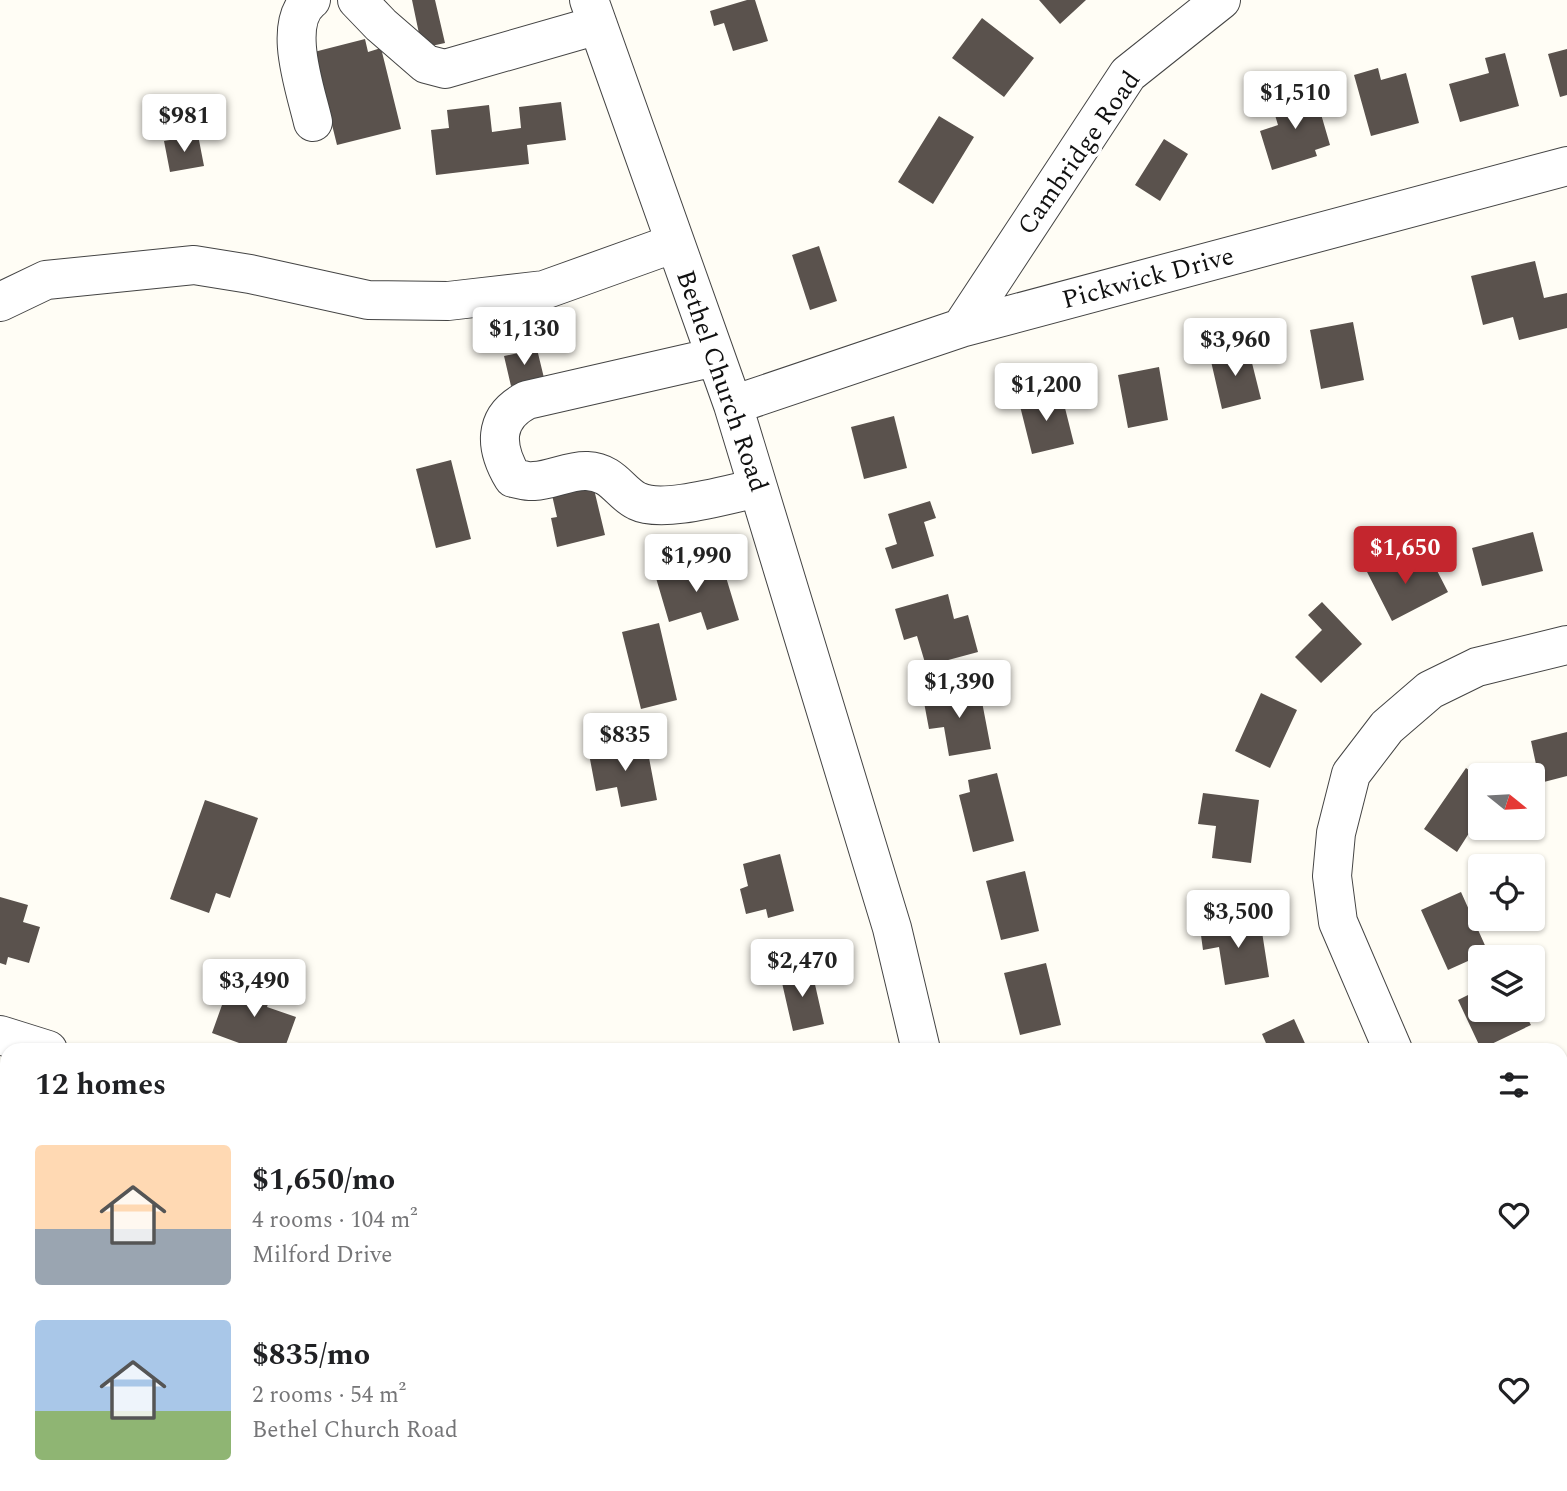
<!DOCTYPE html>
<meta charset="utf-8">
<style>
:root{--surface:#fff;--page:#f2f2f2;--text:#202124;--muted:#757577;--accent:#c4262e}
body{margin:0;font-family:Spectral,serif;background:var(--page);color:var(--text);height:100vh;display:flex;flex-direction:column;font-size:26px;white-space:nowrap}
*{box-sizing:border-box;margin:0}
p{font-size:23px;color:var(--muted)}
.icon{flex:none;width:38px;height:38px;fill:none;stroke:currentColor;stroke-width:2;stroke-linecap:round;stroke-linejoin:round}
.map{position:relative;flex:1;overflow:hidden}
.panel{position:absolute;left:0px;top:1043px;width:1568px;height:448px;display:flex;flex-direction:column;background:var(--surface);border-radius:21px 21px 0 0;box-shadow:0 2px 5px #0004}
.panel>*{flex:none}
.needle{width:46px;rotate:108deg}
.tools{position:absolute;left:1468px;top:763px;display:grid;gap:14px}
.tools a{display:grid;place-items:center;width:77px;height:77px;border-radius:7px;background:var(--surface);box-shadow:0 2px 5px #0004;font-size:35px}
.price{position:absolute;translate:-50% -60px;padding:0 16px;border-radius:7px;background:#fff;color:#222;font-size:23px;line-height:46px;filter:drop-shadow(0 2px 4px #0008)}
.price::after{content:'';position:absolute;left:50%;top:42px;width:21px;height:16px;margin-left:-10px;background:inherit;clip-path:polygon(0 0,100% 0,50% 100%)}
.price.on{background:var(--accent);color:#fff}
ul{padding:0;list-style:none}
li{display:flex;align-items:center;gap:21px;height:175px;padding:0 35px}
li span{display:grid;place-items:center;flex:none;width:196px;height:140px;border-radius:7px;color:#555}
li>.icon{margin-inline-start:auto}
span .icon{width:84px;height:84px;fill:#fffc;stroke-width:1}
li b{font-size:30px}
h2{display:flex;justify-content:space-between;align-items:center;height:84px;padding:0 35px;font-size:30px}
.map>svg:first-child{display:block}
.building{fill:#5a524d}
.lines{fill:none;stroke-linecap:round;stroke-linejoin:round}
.minor-casing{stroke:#444;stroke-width:40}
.minor{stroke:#fff;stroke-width:38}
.labels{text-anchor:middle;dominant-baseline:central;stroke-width:7;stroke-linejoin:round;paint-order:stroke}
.street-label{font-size:26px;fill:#111;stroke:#fff}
</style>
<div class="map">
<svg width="1567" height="1491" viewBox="0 0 1567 1491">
<rect width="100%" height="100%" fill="#fffdf5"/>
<path class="building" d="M 412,0 L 435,0 L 445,43 L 422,48 Z
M 747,0 L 755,0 L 768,41 L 733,51 L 724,23 L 714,26 L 710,11 Z
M 1039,0 L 1086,0 L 1060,24 Z
M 982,18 L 1034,58 L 1004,97 L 952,58 Z
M 365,39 L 368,52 L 381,48 L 401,129 L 337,145 L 314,52 Z
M 1567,49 L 1567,95 L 1560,97 L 1548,54 Z
M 1505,53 L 1519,106 L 1460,122 L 1449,84 L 1489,73 L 1485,58 Z
M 1378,68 L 1381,80 L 1406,73 L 1419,123 L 1371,136 L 1354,75 Z
M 1314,90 L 1330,145 L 1315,150 L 1317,156 L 1272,170 L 1260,131 L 1278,125 L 1271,102 Z
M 561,102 L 566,140 L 527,145 L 529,164 L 436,175 L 431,130 L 449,128 L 447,110 L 489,105 L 492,132 L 521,128 L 519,107 Z
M 939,116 L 974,137 L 933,204 L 898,182 Z
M 198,135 L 204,166 L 170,172 L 164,141 Z
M 1164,139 L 1188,154 L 1160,201 L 1135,185 Z
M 819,246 L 837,301 L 810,310 L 792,255 Z
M 1535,261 L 1544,298 L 1567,293 L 1567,328 L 1519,340 L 1513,317 L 1483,325 L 1471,276 Z
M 1353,322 L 1364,380 L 1321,389 L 1310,330 Z
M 1248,347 L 1261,399 L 1222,409 L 1210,357 Z
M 537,349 L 544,378 L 511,386 L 504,356 Z
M 1159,367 L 1168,420 L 1128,428 L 1118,375 Z
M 1061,392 L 1074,444 L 1032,454 L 1019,402 Z
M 894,416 L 907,468 L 864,479 L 851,427 Z
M 451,460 L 471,539 L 436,548 L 416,469 Z
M 593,485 L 605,535 L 557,547 L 551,518 L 557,517 L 552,495 Z
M 930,501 L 936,518 L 924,522 L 934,556 L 892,569 L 885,548 L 897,544 L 888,514 Z
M 1533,532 L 1543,571 L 1482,586 L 1472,548 Z
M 672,555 L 678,577 L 722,564 L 739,620 L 707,630 L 701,612 L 669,622 L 651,561 Z
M 1391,555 L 1402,575 L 1431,559 L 1448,592 L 1392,621 L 1365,568 Z
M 948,594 L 954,619 L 968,615 L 978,652 L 926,666 L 917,636 L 904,640 L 895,609 Z
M 1322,602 L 1362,644 L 1321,683 L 1295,657 L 1322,630 L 1308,615 Z
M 659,623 L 677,700 L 641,709 L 622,632 Z
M 979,686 L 991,749 L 949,756 L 944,727 L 929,729 L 923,697 Z
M 1261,693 L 1297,710 L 1270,768 L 1235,751 Z
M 1567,732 L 1567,776 L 1540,783 L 1531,741 Z
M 646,742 L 657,800 L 621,807 L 617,787 L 596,791 L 589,754 Z
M 1466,768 L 1480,778 L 1480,816 L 1457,852 L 1424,829 Z
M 997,773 L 1014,841 L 973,852 L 959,795 L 970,792 L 968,780 Z
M 1203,793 L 1259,800 L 1251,863 L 1212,858 L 1216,826 L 1198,824 Z
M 205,800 L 258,818 L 230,898 L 216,893 L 209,913 L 170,899 Z
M 780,854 L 794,911 L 768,918 L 766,909 L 746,914 L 740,889 L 748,886 L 743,864 Z
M 1025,871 L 1039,931 L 1001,940 L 986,881 Z
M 1461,892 L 1488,952 L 1448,970 L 1421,910 Z
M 0,897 L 28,905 L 23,922 L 40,927 L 29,963 L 8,957 L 6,965 L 0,963 Z
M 1260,919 L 1269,977 L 1225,985 L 1219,947 L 1203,950 L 1200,928 Z
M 1046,963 L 1061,1025 L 1020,1035 L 1004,973 Z
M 811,967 L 824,1024 L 793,1031 L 780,974 Z
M 246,979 L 273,989 L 267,1007 L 296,1017 L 284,1050 L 258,1050 L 212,1033 L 227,991 L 240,996 Z
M 1480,989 L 1480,1010 L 1523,1010 L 1531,1025 L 1481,1049 L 1458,1000 Z
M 1294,1019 L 1308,1050 L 1269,1050 L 1262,1034 Z
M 0,1125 L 7,1127 L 7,1170 L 0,1168 Z
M 1567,1159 L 1567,1217 L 1561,1219 L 1561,1162 Z
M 480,1484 L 836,1484 L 838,1491 L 481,1491 Z"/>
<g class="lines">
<defs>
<path id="minor" d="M 311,0 C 281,23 306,91 313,122
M 357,0 L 381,25 L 426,64 L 445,69 L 598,25
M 589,0 L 733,405 L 892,928 L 921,1050
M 0,302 L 46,280 L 194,265 L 250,274 L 368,300 L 448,301 L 544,290 L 675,243
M 961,328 L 1128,74 L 1221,0
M 715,357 L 527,400 C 492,418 495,448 513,478 C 520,479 528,482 534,481 C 552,480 570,470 587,471 C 613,472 620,493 637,501 C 663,514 728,494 758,488
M 733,405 L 961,328 L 1567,166
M 0,1035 L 48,1050
M 1393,1050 L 1338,922 L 1332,876 L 1336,833 L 1351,774 L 1387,727 L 1430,690 L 1477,667 L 1567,645
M 1561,1427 L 1567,1442
M 935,1484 L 937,1491
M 1021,1484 L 1023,1491
M 363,1491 L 364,1484"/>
</defs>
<use href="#minor" class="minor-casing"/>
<use href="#minor" class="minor"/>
</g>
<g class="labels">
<g class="street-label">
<text transform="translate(1079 153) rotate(-55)">Cambridge Road</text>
<text transform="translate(1148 278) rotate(-15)">Pickwick Drive</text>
<text transform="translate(722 381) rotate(71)">Bethel Church Road</text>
</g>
</g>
</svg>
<div class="tools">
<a><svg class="needle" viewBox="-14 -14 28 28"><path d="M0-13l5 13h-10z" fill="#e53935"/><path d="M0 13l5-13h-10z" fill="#757577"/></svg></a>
<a><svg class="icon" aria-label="locate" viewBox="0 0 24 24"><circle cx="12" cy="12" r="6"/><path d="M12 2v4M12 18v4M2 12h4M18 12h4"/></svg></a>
<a><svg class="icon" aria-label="layers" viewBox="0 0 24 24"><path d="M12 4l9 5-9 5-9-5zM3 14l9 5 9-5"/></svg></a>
</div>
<b class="price" style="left:1295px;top:131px">$1,510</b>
<b class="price" style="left:184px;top:154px">$981</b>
<b class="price" style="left:524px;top:367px">$1,130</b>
<b class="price" style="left:1235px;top:378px">$3,960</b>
<b class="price" style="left:1046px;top:423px">$1,200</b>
<b class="price on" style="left:1405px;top:586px">$1,650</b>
<b class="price" style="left:696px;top:594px">$1,990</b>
<b class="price" style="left:959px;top:720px">$1,390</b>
<b class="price" style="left:625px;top:773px">$835</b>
<b class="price" style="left:1238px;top:950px">$3,500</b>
<b class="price" style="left:802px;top:999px">$2,470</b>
<b class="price" style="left:254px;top:1019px">$3,490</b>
<section class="panel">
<h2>12 homes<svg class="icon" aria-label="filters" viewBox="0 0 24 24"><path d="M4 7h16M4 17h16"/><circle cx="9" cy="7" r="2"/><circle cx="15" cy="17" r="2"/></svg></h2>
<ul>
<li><span style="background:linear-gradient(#ffd9b3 60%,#9aa5b1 0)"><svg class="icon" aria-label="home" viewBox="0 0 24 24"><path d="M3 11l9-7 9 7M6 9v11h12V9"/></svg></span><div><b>$1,650/mo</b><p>4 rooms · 104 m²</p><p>Milford Drive</p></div><svg class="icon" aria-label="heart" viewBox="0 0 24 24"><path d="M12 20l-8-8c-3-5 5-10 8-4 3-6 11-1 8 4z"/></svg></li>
<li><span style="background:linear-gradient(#a9c7e8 65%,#8fb573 0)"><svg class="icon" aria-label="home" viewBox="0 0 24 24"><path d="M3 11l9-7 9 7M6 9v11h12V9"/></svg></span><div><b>$835/mo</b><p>2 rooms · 54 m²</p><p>Bethel Church Road</p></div><svg class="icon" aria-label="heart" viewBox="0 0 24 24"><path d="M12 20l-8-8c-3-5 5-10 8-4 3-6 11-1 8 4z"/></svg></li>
</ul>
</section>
</div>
